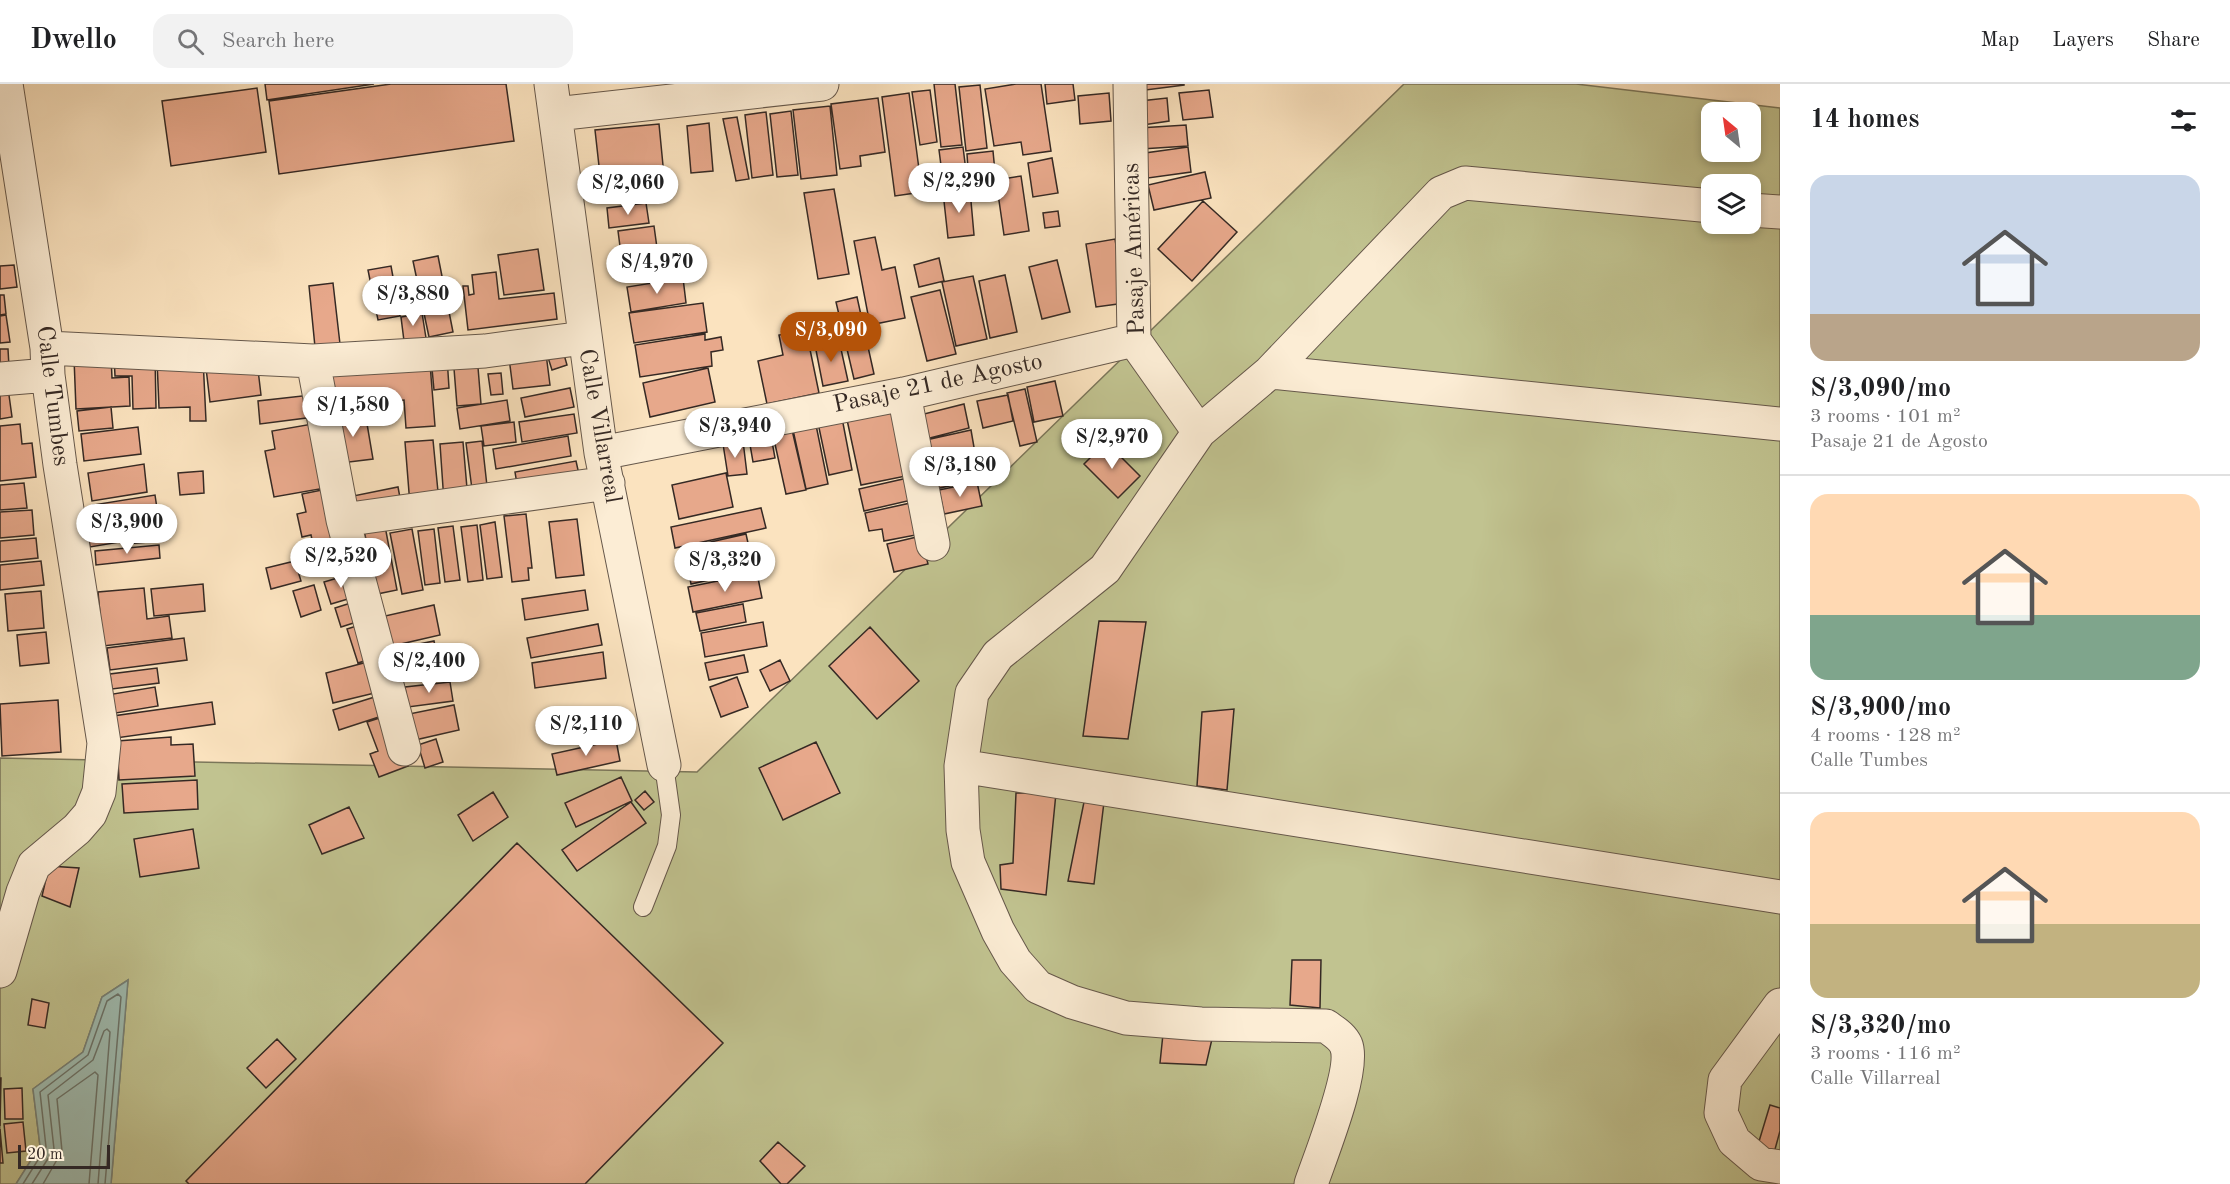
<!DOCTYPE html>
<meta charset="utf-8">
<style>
:root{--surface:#fff;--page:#f2f2f2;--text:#202124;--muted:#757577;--line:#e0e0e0;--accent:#b45309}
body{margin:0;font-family:"Old Standard TT",serif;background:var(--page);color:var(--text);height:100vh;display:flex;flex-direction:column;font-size:22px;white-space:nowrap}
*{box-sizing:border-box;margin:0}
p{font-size:20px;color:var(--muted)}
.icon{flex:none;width:33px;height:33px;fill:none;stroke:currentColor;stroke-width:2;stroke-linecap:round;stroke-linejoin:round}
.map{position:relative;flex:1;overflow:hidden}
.panel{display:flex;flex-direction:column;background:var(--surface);width:450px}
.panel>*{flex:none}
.needle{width:39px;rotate:331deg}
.tools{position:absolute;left:1701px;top:18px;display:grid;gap:12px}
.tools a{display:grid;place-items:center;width:60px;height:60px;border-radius:12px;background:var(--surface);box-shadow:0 3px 9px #0003;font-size:30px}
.scale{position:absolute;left:18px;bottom:15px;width:92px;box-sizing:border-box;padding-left:6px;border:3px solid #352924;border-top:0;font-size:16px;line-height:21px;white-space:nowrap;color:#352924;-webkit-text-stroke:4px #fcedd5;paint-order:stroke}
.price{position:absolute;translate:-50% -51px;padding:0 14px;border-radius:21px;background:#fff;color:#222;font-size:20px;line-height:39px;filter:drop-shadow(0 2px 3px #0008)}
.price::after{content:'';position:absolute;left:50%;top:36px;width:18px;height:14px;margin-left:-9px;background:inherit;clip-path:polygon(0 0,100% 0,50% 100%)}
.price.current{background:var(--accent);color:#fff}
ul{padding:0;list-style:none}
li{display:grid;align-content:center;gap:12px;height:318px;padding:0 30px}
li+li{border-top:2px solid var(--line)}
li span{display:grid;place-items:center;height:186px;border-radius:18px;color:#555}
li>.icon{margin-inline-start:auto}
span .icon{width:108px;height:108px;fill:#fffc;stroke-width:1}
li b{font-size:26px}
h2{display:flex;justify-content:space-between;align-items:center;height:72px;padding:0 30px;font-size:26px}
header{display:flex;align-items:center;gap:36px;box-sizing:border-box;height:84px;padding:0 30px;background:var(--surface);border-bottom:2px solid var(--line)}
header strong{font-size:28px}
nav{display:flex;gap:33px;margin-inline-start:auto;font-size:21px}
.search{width:420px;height:54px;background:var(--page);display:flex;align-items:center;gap:15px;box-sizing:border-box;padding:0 21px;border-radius:18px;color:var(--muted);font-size:22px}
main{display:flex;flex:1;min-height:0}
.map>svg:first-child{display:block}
.green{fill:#c1c390;stroke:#7b765a;stroke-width:1.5;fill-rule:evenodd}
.water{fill:#9fbeb4;stroke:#75827a;stroke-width:1.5}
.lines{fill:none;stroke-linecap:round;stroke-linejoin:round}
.shore{stroke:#6a746c;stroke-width:1.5}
.building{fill:#e7a88b;stroke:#352924;stroke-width:1.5}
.lane-casing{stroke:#66584b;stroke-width:20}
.street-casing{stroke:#66584b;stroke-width:35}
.lane{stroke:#fcedd5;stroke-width:18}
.street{stroke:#fcedd5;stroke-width:33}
.labels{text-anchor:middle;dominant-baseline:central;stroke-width:4.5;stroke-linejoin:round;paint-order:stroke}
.street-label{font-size:24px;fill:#352924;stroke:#fcedd5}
</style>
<header>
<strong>Dwello</strong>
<div class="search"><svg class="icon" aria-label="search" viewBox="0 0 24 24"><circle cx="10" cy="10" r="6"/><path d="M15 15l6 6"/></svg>Search here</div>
<nav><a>Map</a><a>Layers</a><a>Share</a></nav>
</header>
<main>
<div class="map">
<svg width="1780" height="1100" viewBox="0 0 1780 1100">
<rect width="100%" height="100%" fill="#fbe3bf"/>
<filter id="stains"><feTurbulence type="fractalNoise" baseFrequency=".00333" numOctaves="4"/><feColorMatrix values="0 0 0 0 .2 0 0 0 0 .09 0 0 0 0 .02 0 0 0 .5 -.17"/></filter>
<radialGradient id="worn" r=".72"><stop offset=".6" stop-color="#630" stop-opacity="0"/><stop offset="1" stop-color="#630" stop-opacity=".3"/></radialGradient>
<path class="green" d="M 1404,0 L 1576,0 L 1780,24 L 1780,1100 L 111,1100 L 128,896 L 102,913 L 83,968 L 33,1005 L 40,1062 L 16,1100 L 0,1100 L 0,674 L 697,688 ZM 1712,28 L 1750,28 L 1750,68 L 1712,68 ZM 1712,100 L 1750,100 L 1750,140 L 1712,140 Z"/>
<path class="water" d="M 128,896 L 111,1100 L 16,1100 L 40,1062 L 33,1005 L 83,968 L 102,913 Z"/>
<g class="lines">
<path class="shore" d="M 23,1100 L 46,1063 L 40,1008 L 88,971 L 107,917 L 118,910 L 121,913 L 105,1100
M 32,1100 L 54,1065 L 48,1011 L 93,976 L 104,947 L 107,945 L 110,948 L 98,1100
M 43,1100 L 62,1067 L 57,1015 L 95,988 L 98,991 L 89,1100"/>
</g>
<path class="building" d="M 265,0 L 374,0 L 267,16 Z
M 391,0 L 506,0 L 514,57 L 279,90 L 269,17 Z
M 934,0 L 955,0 L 962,61 L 941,63 Z
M 1016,0 L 1041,0 L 1051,67 L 1023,71 L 1021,58 L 994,62 L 985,5 Z
M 1045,0 L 1073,0 L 1075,16 L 1047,20 Z
M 1138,0 L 1184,0 L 1184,1 L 1138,7 Z
M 980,1 L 987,64 L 966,67 L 959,3 Z
M 257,4 L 266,68 L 171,82 L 162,17 Z
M 930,6 L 937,58 L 920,61 L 912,8 Z
M 1209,6 L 1213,33 L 1183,36 L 1179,9 Z
M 909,9 L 922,108 L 895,112 L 882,13 Z
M 1109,9 L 1111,37 L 1080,40 L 1078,12 Z
M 878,14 L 885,68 L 860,72 L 861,82 L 840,85 L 831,20 Z
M 1167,14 L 1169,37 L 1143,41 L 1140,17 Z
M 830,22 L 837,91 L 801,95 L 793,26 Z
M 791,27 L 798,91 L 777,93 L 770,30 Z
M 766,28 L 773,91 L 752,94 L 745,31 Z
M 737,33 L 749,95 L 736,97 L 723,35 Z
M 709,39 L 713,87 L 691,89 L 687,42 Z
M 659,40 L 665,102 L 602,109 L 595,46 Z
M 1186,41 L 1188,62 L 1141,65 L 1139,44 Z
M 963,63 L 967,95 L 943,97 L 939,66 Z
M 1188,63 L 1191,88 L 1148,94 L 1145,69 Z
M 993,67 L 995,88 L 979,89 L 978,84 L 968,85 L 967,70 Z
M 1052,74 L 1058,109 L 1033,113 L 1028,79 Z
M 1205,88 L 1211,114 L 1154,126 L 1148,101 Z
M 1021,92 L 1029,147 L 1004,151 L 996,96 Z
M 834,105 L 849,190 L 818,195 L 804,109 Z
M 970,106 L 974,151 L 948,154 L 943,108 Z
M 1203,117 L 1237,148 L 1192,197 L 1158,165 Z
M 646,119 L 649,139 L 609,144 L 607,124 Z
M 1058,127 L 1060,142 L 1045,144 L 1043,129 Z
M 654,142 L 657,164 L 621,170 L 618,147 Z
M 875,153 L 882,186 L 895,183 L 905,234 L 870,241 L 854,157 Z
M 1115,155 L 1125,219 L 1096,223 L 1086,160 Z
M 538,165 L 544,206 L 504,211 L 498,171 Z
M 686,167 L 690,187 L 628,198 L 625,178 Z
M 438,172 L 453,248 L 429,253 L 413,177 Z
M 939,174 L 944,197 L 919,203 L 914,181 Z
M 1057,176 L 1070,228 L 1042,235 L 1029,183 Z
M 14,181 L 17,203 L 0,205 L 0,182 Z
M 391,182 L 400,232 L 378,236 L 368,186 Z
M 496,188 L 499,215 L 554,209 L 557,235 L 468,246 L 463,202 L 468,202 L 469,211 L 474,210 L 472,191 Z
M 1005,191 L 1017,248 L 990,254 L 979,197 Z
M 973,192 L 987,255 L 956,262 L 942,198 Z
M 683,194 L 686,219 L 631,228 L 627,203 Z
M 333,199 L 340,260 L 315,263 L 309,202 Z
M 940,206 L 956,270 L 927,277 L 911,213 Z
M 0,211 L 4,211 L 6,230 L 0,231 Z
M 857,213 L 874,290 L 854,295 L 836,218 Z
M 703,219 L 707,248 L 634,259 L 629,229 Z
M 422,229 L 426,254 L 404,257 L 401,233 Z
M 6,231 L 10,258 L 0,259 L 0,232 Z
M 806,246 L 819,309 L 767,320 L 758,277 L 783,271 L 779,251 Z
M 705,250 L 705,256 L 721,253 L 723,266 L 711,268 L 712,282 L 640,293 L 635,261 Z
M 839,256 L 848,297 L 823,302 L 815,261 Z
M 561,260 L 567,281 L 552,286 L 545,264 Z
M 545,262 L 550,301 L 513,305 L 508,266 Z
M 0,265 L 8,265 L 9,283 L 0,283 Z
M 155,271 L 156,324 L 133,325 L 132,292 L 115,292 L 114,272 Z
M 477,271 L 481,320 L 457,322 L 453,272 Z
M 111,272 L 112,294 L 129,293 L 130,322 L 76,325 L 74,274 Z
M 447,273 L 449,304 L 434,306 L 431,274 Z
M 203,274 L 206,337 L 190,337 L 190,323 L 159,324 L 157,276 Z
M 257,277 L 261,311 L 210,318 L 206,284 Z
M 430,280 L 435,342 L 406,344 L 404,316 L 326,324 L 323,290 Z
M 708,284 L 715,318 L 650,333 L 643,299 Z
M 501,289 L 503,310 L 491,311 L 488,290 Z
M 1055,297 L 1063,332 L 1034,338 L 1027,303 Z
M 8,304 L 12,333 L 0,335 L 0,305 Z
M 570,304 L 574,323 L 525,333 L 521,314 Z
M 1025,305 L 1037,358 L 1020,362 L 1007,309 Z
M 311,311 L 314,333 L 260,340 L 258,317 Z
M 1008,311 L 1013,337 L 983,344 L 977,317 Z
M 507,316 L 510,337 L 460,345 L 457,324 Z
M 896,320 L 911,391 L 861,401 L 846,331 Z
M 964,320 L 969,344 L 926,355 L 920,331 Z
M 111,323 L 113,344 L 79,347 L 77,327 Z
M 365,328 L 373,375 L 341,379 L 334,332 Z
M 574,330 L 577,349 L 522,358 L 519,338 Z
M 842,334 L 852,386 L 829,391 L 818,339 Z
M 514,338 L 516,358 L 484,362 L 481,342 Z
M 318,339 L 331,403 L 274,413 L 265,367 L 275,365 L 272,347 Z
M 20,340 L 22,360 L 32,359 L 36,393 L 0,397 L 0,342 Z
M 816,341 L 828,400 L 806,405 L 793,346 Z
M 138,343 L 141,370 L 84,377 L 81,350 Z
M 792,346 L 806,406 L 786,410 L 773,351 Z
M 971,346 L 975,369 L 931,379 L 926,356 Z
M 568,352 L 571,372 L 496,385 L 493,365 Z
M 771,352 L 775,374 L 753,378 L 749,355 Z
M 433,356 L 439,418 L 410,421 L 405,358 Z
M 482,357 L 488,411 L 473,413 L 466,359 Z
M 743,357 L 747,390 L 728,392 L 723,360 Z
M 463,358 L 468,416 L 444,418 L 440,360 Z
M 1106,358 L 1140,392 L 1118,414 L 1084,380 Z
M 995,370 L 1000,391 L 935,405 L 931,385 Z
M 576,377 L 580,395 L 518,406 L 515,388 Z
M 144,380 L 147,408 L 92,417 L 88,389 Z
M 203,387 L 204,409 L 180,411 L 178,389 Z
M 726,389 L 733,423 L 679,435 L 672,401 Z
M 912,393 L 916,415 L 864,427 L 859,405 Z
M 977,398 L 982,422 L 944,430 L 939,406 Z
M 24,399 L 27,424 L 0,426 L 0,401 Z
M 398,403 L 401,419 L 356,428 L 353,412 Z
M 332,404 L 348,480 L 301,490 L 295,464 L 313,460 L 311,451 L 302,453 L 297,430 L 306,428 L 302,410 Z
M 155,411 L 158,431 L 97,441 L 93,421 Z
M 915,418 L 921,450 L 884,457 L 882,445 L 869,447 L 865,429 Z
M 761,424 L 766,444 L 675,464 L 671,443 Z
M 32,426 L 34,451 L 0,454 L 0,428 Z
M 526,430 L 532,484 L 528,484 L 529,496 L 512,498 L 504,432 Z
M 577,435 L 584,491 L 556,494 L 549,438 Z
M 156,437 L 159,457 L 126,460 L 124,441 Z
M 495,438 L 502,493 L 487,495 L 480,441 Z
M 117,439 L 120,458 L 90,463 L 87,444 Z
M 477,441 L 483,496 L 468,498 L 461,443 Z
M 385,442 L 397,506 L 377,510 L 364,446 Z
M 453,442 L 460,496 L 445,498 L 438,444 Z
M 412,445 L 423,506 L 402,510 L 390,449 Z
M 434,445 L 440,499 L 425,501 L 418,447 Z
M 746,450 L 754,486 L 691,500 L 684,464 Z
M 921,452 L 928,480 L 894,488 L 887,460 Z
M 36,454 L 38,474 L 0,478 L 0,457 Z
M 159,461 L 160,474 L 96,481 L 95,467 Z
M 41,477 L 44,501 L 0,506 L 0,481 Z
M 295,477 L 301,497 L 271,505 L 266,484 Z
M 757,489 L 762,514 L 693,528 L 688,503 Z
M 351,490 L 358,512 L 331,520 L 324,498 Z
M 203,500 L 205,527 L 154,532 L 151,505 Z
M 314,501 L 321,526 L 301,533 L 293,507 Z
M 144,504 L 147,535 L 169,532 L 172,554 L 103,562 L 98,508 Z
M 585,506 L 588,526 L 525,536 L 522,515 Z
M 41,507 L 44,544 L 8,547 L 5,510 Z
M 357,517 L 363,536 L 341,543 L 335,524 Z
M 743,520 L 746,538 L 700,547 L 696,529 Z
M 434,521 L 440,551 L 392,562 L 385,532 Z
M 1099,537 L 1146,538 L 1128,655 L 1083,652 Z
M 763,538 L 767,562 L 705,573 L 701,549 Z
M 366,539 L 376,573 L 358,579 L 347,545 Z
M 598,540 L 602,561 L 531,574 L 527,554 Z
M 870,543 L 919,597 L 877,635 L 829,582 Z
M 46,548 L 49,579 L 20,582 L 17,551 Z
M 184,554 L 187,576 L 110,586 L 107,564 Z
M 434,557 L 438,576 L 403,583 L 399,564 Z
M 603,568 L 606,594 L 535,604 L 532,579 Z
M 744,571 L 748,588 L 709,596 L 705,579 Z
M 375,576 L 383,607 L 333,619 L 326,589 Z
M 780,576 L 790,597 L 770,607 L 760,586 Z
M 157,584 L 159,599 L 112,605 L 110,590 Z
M 737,593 L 748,623 L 721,633 L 710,603 Z
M 450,598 L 453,617 L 408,623 L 405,603 Z
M 155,603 L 158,622 L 110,630 L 107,611 Z
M 381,611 L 388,630 L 339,646 L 333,626 Z
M 58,616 L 61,668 L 2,672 L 0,620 Z
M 212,618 L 215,640 L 116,654 L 113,632 Z
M 454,621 L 459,646 L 415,656 L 409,630 Z
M 1234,625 L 1227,706 L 1197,702 L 1202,628 Z
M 389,631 L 408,682 L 379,693 L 370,670 L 378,667 L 367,638 Z
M 171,653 L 171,661 L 193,660 L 195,692 L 119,696 L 117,657 Z
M 436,655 L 443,678 L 425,684 L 418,661 Z
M 616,656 L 620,677 L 557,691 L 552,670 Z
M 816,658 L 840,709 L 783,736 L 759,684 Z
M 621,693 L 632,717 L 576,743 L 565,719 Z
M 197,696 L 198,725 L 124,729 L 122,700 Z
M 645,707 L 654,718 L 644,726 L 635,716 Z
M 493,708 L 508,733 L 473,757 L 458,731 Z
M 1016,709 L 1056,709 L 1046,811 L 1001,805 L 1000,781 L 1013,779 Z
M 631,718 L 646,739 L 577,787 L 562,766 Z
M 1084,718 L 1104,718 L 1094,800 L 1068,797 Z
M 349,723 L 364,754 L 322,770 L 309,741 Z
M 193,745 L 199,784 L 140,793 L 134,755 Z
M 517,759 L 723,959 L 585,1100 L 189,1100 L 186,1097 Z
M 49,782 L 79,784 L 70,823 L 42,812 Z
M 1292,876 L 1321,876 L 1320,924 L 1290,921 Z
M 32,915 L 49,919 L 45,944 L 28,941 Z
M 1163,950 L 1212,955 L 1206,981 L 1160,979 Z
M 277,955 L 296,975 L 266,1004 L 247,984 Z
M 0,994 L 1,994 L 0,1042 Z
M 22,1004 L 23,1035 L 5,1035 L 4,1005 Z
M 1770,1021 L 1780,1024 L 1780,1047 L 1774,1069 L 1757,1064 Z
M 23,1038 L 26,1067 L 7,1069 L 4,1040 Z
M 0,1045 L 3,1079 L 0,1079 Z
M 778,1058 L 805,1082 L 787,1100 L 781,1100 L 760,1077 Z"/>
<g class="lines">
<defs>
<path id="lane" d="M 643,823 L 667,762 L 671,731 L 664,681"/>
<path id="street" d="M 551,0 L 601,369 L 664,681
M 1130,0 L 1134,256 L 1199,348
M 556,30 L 822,0
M 1750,126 L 1780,128
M 47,264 L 313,277 L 485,267 L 584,254
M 313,277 L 343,436 L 404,665
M 1270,288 L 1780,340
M 0,295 L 48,291
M 904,310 L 933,460
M 601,369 L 904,310 L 1134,256
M 343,436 L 608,399
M 961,682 L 1780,813
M 0,887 L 23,808 L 34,781 L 77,745 L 90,730 L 99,708 L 104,659 L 60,381 L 48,291 L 47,264 L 6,0
M 1780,921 L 1725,996 L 1721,1029 L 1734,1057 L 1761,1080 L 1780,1083
M 1311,1100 C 1320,1073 1356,985 1346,961 C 1342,952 1334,948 1326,942 L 1201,940 L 1126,934 L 1072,918 L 1038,903 L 1015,877 L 998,847 L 968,778 L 963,746 L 961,682 L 972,609 L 998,571 L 1105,485 L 1199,348 L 1270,288 L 1441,109 L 1465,99 L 1712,122"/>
</defs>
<use href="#lane" class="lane-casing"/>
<use href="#street" class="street-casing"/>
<use href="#lane" class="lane"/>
<use href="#street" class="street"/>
</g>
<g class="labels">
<g class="street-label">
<text transform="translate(1135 165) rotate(-92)">Pasaje Américas</text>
<text transform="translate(938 300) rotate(-12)">Pasaje 21 de Agosto</text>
<text transform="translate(52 312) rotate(83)">Calle Tumbes</text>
<text transform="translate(599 342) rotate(80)">Calle Villarreal</text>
</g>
</g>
<rect width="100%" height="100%" filter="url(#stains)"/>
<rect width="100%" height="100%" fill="url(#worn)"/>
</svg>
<div class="tools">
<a><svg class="needle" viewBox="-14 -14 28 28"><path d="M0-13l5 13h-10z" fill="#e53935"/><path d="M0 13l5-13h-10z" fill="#757577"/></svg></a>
<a><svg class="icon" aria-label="layers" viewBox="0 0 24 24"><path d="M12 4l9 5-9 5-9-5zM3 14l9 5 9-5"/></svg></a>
</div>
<div class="scale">20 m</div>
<b class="price" style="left:959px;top:130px">S/2,290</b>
<b class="price" style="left:628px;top:132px">S/2,060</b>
<b class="price" style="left:657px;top:211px">S/4,970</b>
<b class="price" style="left:413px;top:243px">S/3,880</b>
<b class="price current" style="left:831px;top:279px">S/3,090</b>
<b class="price" style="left:353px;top:354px">S/1,580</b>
<b class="price" style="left:735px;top:375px">S/3,940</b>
<b class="price" style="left:1112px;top:386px">S/2,970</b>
<b class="price" style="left:960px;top:414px">S/3,180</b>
<b class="price" style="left:127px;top:471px">S/3,900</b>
<b class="price" style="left:341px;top:505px">S/2,520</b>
<b class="price" style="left:725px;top:509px">S/3,320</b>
<b class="price" style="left:429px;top:610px">S/2,400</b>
<b class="price" style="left:586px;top:673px">S/2,110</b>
</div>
<section class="panel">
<h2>14 homes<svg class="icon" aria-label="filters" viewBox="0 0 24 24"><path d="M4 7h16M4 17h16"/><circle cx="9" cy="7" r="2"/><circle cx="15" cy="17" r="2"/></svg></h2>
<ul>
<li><span style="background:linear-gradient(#c9d6e8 75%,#b9a48a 0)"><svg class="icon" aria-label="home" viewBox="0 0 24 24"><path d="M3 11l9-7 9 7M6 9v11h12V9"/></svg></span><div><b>S/3,090/mo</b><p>3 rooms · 101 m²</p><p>Pasaje 21 de Agosto</p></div></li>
<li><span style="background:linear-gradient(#ffd9b3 65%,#7fa58c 0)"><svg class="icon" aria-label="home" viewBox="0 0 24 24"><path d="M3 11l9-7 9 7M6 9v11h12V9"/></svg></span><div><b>S/3,900/mo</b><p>4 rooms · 128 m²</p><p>Calle Tumbes</p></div></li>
<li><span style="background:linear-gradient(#ffd9b3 60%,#c2b280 0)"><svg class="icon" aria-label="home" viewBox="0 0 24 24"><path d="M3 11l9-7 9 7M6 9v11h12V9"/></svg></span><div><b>S/3,320/mo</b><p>3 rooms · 116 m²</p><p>Calle Villarreal</p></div></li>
</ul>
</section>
</main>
